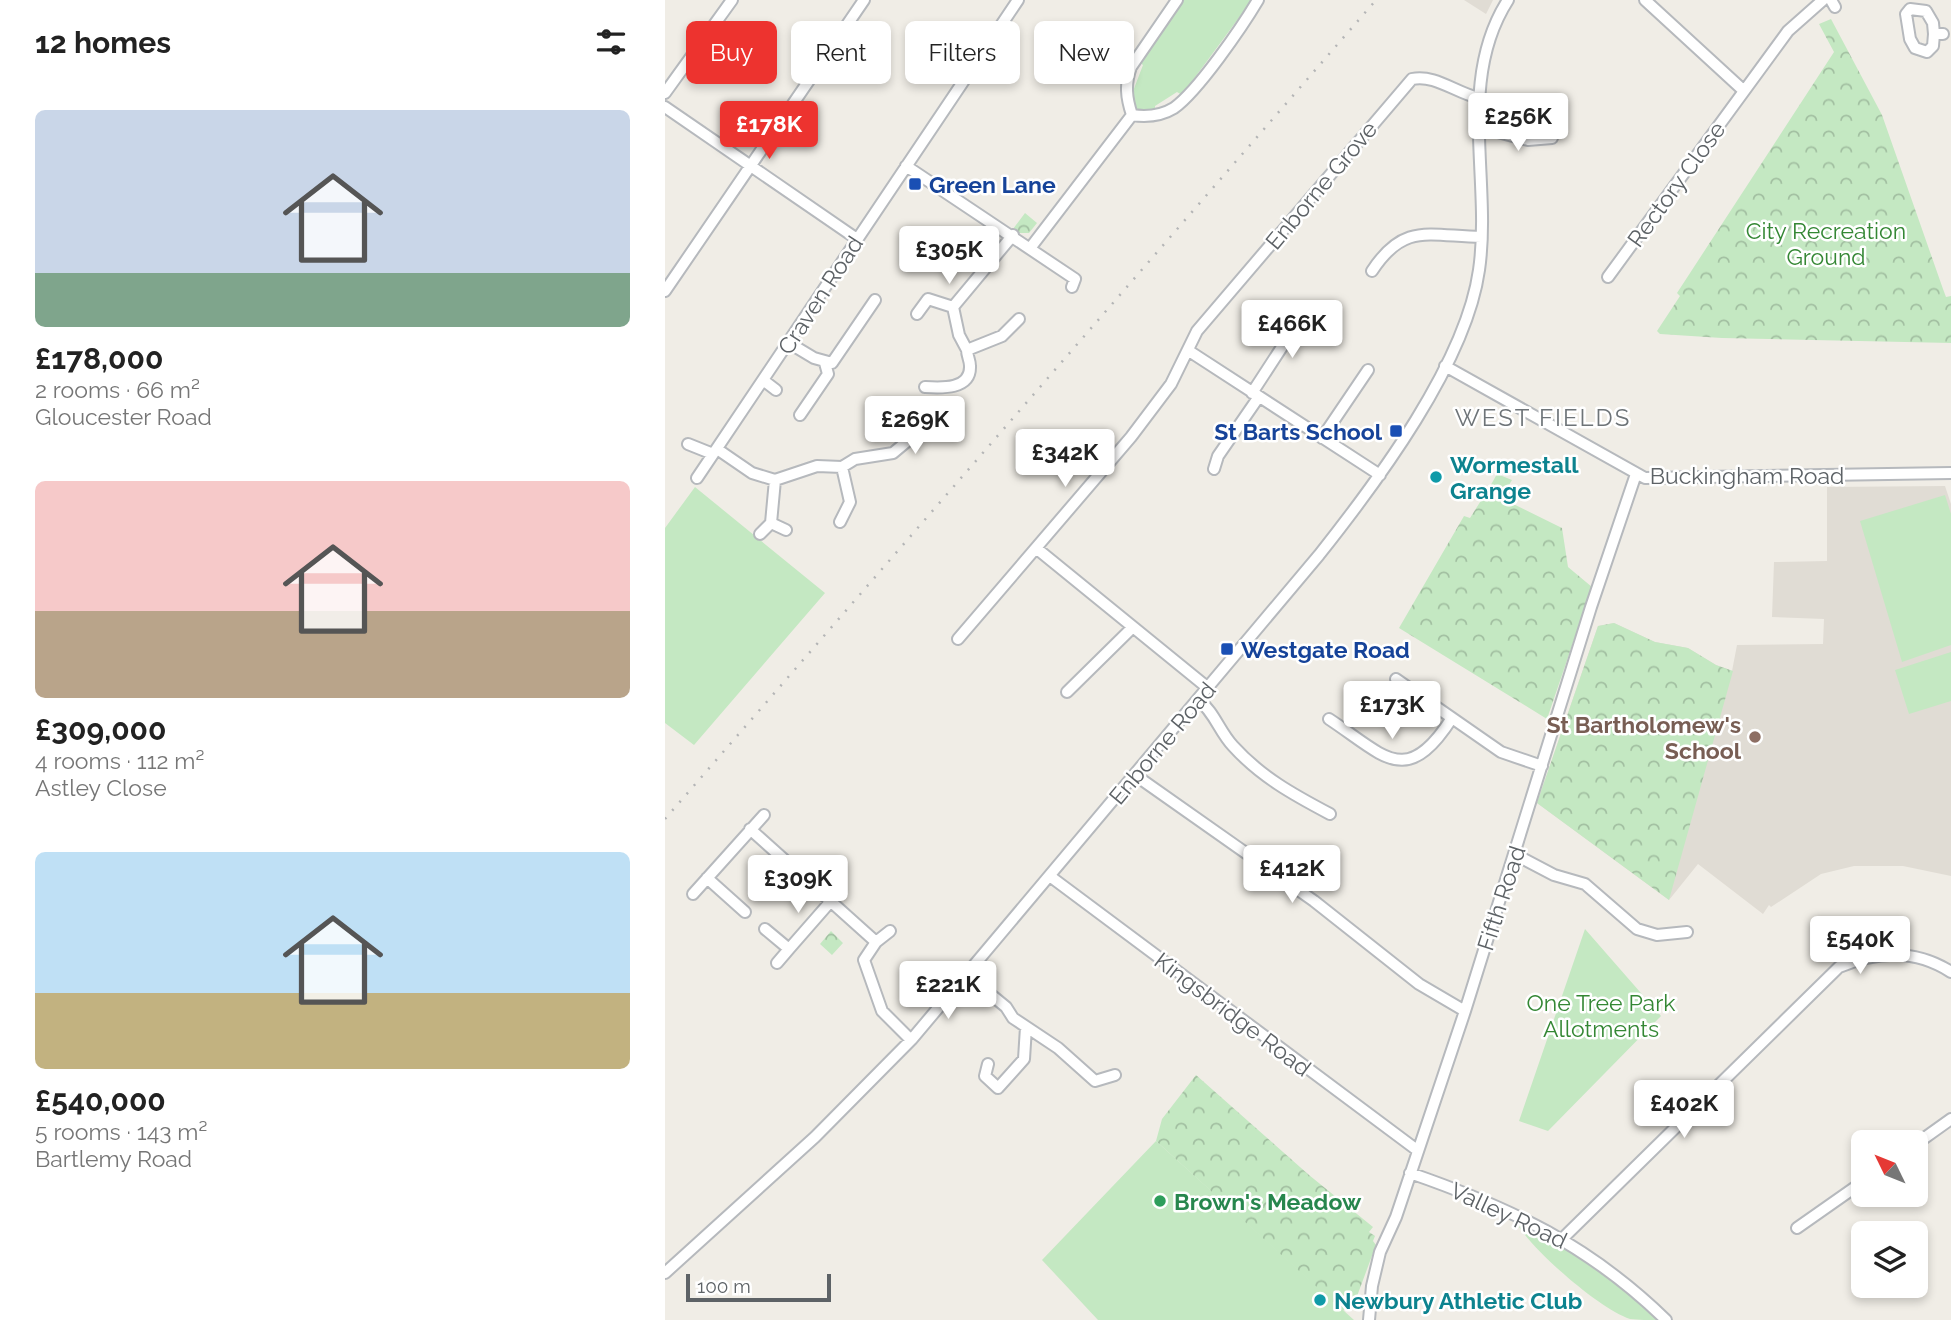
<!DOCTYPE html>
<meta charset="utf-8">
<style>
:root{--surface:#fff;--page:#f2f2f2;--text:#222;--muted:#767676;--accent:#ed332f}
body{margin:0;font-family:Raleway,sans-serif;background:var(--page);color:var(--text);height:100vh;display:flex;flex-direction:column;font-size:26px;white-space:nowrap}
*{box-sizing:border-box;margin:0}
p{font-size:23px;color:var(--muted)}
.icon{flex:none;width:38px;height:38px;fill:none;stroke:currentColor;stroke-width:2;stroke-linecap:round;stroke-linejoin:round}
.map{position:relative;flex:1;overflow:hidden}
.side{display:flex;flex-direction:column;background:var(--surface);width:665px}
.side>*{flex:none}
.guide{position:absolute;left:21px;top:21px;width:665px;height:63px;display:flex;gap:14px}
.needle{width:46px;rotate:313deg}
.tools{position:absolute;left:1186px;top:1130px;display:grid;gap:14px}
.tools a{display:grid;place-items:center;width:77px;height:77px;border-radius:10px;background:var(--surface);box-shadow:0 4px 10px #0003;font-size:35px}
.scale{position:absolute;left:21px;bottom:18px;width:145px;box-sizing:border-box;padding-left:7px;border:4px solid #5d6266;border-top:0;font-size:19px;line-height:24px;white-space:nowrap;color:#5d6266;-webkit-text-stroke:5px #fff;paint-order:stroke}
.price{position:absolute;translate:-50% -60px;padding:0 16px;border-radius:7px;background:#fff;color:#222;font-size:23px;line-height:46px;filter:drop-shadow(0 2px 4px #0008)}
.price::after{content:'';position:absolute;left:50%;top:42px;width:21px;height:16px;margin-left:-10px;background:inherit;clip-path:polygon(0 0,100% 0,50% 100%)}
.price.on{background:var(--accent);color:#fff}
ul{padding:0;list-style:none}
li{display:grid;align-content:center;gap:14px;height:371px;padding:0 35px}
li span{display:grid;place-items:center;height:217px;border-radius:10px;color:#555}
li>.icon{margin-inline-start:auto}
span .icon{width:126px;height:126px;fill:#fffc;stroke-width:1}
li b{font-size:30px}
h2{display:flex;justify-content:space-between;align-items:center;height:84px;padding:0 35px;font-size:30px}
.chip{padding:0 24px;border-radius:10px;background:var(--surface);box-shadow:0 4px 10px #0003;font-size:24px;line-height:63px}
.chip.on{background:var(--accent);color:#fff}
main{display:flex;flex:1;min-height:0}
.map>svg:first-child{display:block}
.education{fill:#e0dcd4}
.green{fill:#c4e8c2}
.park{fill:url(#park-crowns)}
.lines{fill:none;stroke-linecap:round;stroke-linejoin:round}
.street-casing{stroke:#b6b9bd;stroke-width:14}
.street{stroke:#fff;stroke-width:10}
.rail{stroke:#b4b5b6;stroke-width:2.5;stroke-dasharray:2 9;stroke-linecap:butt}
.transit-dot{fill:#1a4fb4;stroke:#fff;stroke-width:2.5}
.culture-dot{fill:#0f9aa8;stroke:#fff;stroke-width:2.5}
.education-dot{fill:#8d6e63;stroke:#fff;stroke-width:2.5}
.leisure-dot{fill:#2e9e5b;stroke:#fff;stroke-width:2.5}
.labels{text-anchor:middle;dominant-baseline:central;stroke-width:5;stroke-linejoin:round;paint-order:stroke}
.transit-label{font-size:23px;font-weight:bold;fill:#164399;stroke:#fff;text-anchor:start}
.street-label{font-size:23px;fill:#5d6266;stroke:#fff}
.park-label{font-size:23px;fill:#348734;stroke:#fff}
.culture-label{font-size:23px;font-weight:bold;fill:#0d838f;stroke:#fff;text-anchor:start}
.education-label{font-size:23px;font-weight:bold;fill:#785e54;stroke:#fff;text-anchor:end}
.leisure-label{font-size:23px;font-weight:bold;fill:#27864d;stroke:#fff;text-anchor:start}
.neighbourhood-label{font-size:24px;letter-spacing:2px;fill:#6e7478;stroke:#fff}
</style>
<main>
<section class="side">
<h2>12 homes<svg class="icon" aria-label="filters" viewBox="0 0 24 24"><path d="M4 7h16M4 17h16"/><circle cx="9" cy="7" r="2"/><circle cx="15" cy="17" r="2"/></svg></h2>
<ul>
<li><span style="background:linear-gradient(#c9d6e8 75%,#7fa58c 0)"><svg class="icon" aria-label="home" viewBox="0 0 24 24"><path d="M3 11l9-7 9 7M6 9v11h12V9"/></svg></span><div><b>£178,000</b><p>2 rooms · 66 m²</p><p>Gloucester Road</p></div></li>
<li><span style="background:linear-gradient(#f6c9c9 60%,#b9a48a 0)"><svg class="icon" aria-label="home" viewBox="0 0 24 24"><path d="M3 11l9-7 9 7M6 9v11h12V9"/></svg></span><div><b>£309,000</b><p>4 rooms · 112 m²</p><p>Astley Close</p></div></li>
<li><span style="background:linear-gradient(#bfe0f5 65%,#c2b280 0)"><svg class="icon" aria-label="home" viewBox="0 0 24 24"><path d="M3 11l9-7 9 7M6 9v11h12V9"/></svg></span><div><b>£540,000</b><p>5 rooms · 143 m²</p><p>Bartlemy Road</p></div></li>
</ul>
</section>
<div class="map">
<svg width="1286" height="1320" viewBox="0 0 1286 1320">
<defs>
<pattern id="park-crowns" width="20" height="18" patternUnits="userSpaceOnUse" patternTransform="scale(1.75)"><rect width="20" height="18" fill="#c4e8c2"/><path d="M2 6a3 3 0 1 1 6 0M12 15a3 3 0 1 1 6 0" fill="none" stroke="#a2bfa1"/></pattern>
</defs>
<rect width="100%" height="100%" fill="#f0ede6"/>
<path class="education" d="M 799,0 L 828,0 L 821,14 Z
M 1280,486 L 1286,504 L 1286,876 L 1238,866 L 1189,866 L 1156,874 L 1106,907 L 1104,905 L 1098,914 L 1033,864 L 1004,900 L 872,803 L 933,626 L 949,623 L 990,642 L 1023,648 L 1051,665 L 1067,671 L 1072,645 L 1158,644 L 1159,619 L 1107,617 L 1109,562 L 1162,561 L 1162,487 Z"/>
<path class="green" d="M 517,0 L 587,0 L 517,95 L 512,92 L 490,106 L 490,111 L 471,110 L 465,99 L 478,65 L 472,60 Z
M 832,474 L 847,480 L 837,497 L 823,490 Z
M 30,487 L 160,593 L 29,745 L 0,723 L 0,528 Z
M 1280,495 L 1286,514 L 1286,645 L 1237,662 L 1195,521 Z
M 1286,652 L 1286,701 L 1244,714 L 1230,670 Z
M 920,929 L 996,1016 L 883,1131 L 854,1121 Z
M 491,1141 L 689,1320 L 433,1320 L 377,1260 Z
M 859,1224 L 939,1273 L 993,1320 C 985,1320 973,1320 965,1319 C 935,1309 872,1254 854,1227 Z"/>
<path class="park" d="M 1166,19 L 1217,115 L 1278,289 L 1281,297 L 1286,296 L 1286,343 L 1057,338 L 995,334 L 992,331 L 1015,296 L 1012,293 L 1169,52 L 1154,24 Z
M 360,213 L 372,223 L 364,233 L 354,233 L 348,229 Z
M 822,491 L 897,528 L 903,567 L 927,587 L 882,719 L 734,628 L 799,516 L 805,518 Z
M 949,623 L 990,642 L 1023,648 L 1051,665 L 1068,671 L 1004,900 L 872,803 L 933,626 Z
M 166,931 L 178,943 L 167,955 L 155,944 Z
M 531,1075 L 644,1175 L 708,1227 L 704,1232 L 710,1236 L 708,1241 L 711,1245 L 688,1307 L 683,1305 L 678,1311 L 491,1141 L 497,1119 Z"/>
<g class="lines">
<defs>
<path id="street" d="M 980,0 L 1078,90
M 1166,0 L 1170,7
M 1269,34 L 1268,23 L 1261,11 L 1245,9 L 1241,14 L 1245,39 L 1250,48 L 1262,52 L 1268,46 L 1269,34 L 1278,34
M 0,93 L 67,0
M 0,107 L 192,239
M 467,115 C 481,117 496,116 509,108 C 533,91 577,27 593,0
M 467,115 C 461,97 460,84 466,67 L 512,0
M 814,127 L 863,140 L 887,138
M 241,166 L 410,279 L 407,287
M 366,247 L 467,115
M 707,271 C 739,222 764,236 816,237
M 943,277 L 1123,31 L 1158,0
M 0,291 L 199,0
M 252,314 L 263,299 L 288,307
M 124,343 L 149,358 L 167,363 L 210,300
M 302,350 L 294,335 L 288,307 L 348,235
M 524,351 L 715,475
M 780,366 L 980,478 L 1286,473
M 98,380 L 111,390
M 260,387 C 276,388 306,390 305,366 C 305,360 302,356 302,350 L 337,336 L 354,319
M 587,393 L 641,310
M 135,415 L 163,374 L 160,363
M 657,438 L 703,370
M 23,444 L 48,454
M 52,449 L 87,473 L 110,480 L 152,466 L 177,467 L 190,459 L 228,453 L 276,413
M 549,469 L 553,456 L 593,398
M 32,478 L 353,0
M 175,522 L 185,502 L 177,467
M 106,523 L 121,530
M 95,534 L 106,523 L 110,480
M 371,548 L 543,688
M 293,639 L 466,437 L 506,384 L 532,331 L 747,79 C 770,74 791,93 814,98
M 731,679 L 836,752 L 877,766
M 402,692 L 468,627
M 533,699 C 550,713 554,731 568,746 C 596,777 629,795 665,814
M 664,719 C 720,756 741,789 787,718
M 470,775 L 649,901 L 754,984 L 800,1011
M 85,829 L 211,942
M 849,854 L 889,875 L 920,884 L 972,929 L 992,935 L 1022,932
M 386,877 L 752,1150
M 42,878 L 80,912
M 28,894 L 99,815
M 100,929 L 124,949 L 166,901
M 225,931 L 211,942 L 199,960 L 217,1011 L 246,1040
M 112,963 L 124,949
M 302,975 L 341,1007 L 348,1018 L 393,1048 L 430,1081 L 450,1075
M 323,1064 L 320,1076 L 333,1088 L 359,1059 L 361,1027
M 1251,1144 L 1286,1119
M 745,1173 C 846,1208 924,1245 1001,1320
M 1132,1228 L 1199,1181
M 898,1238 L 1174,967 C 1213,951 1250,949 1286,972
M 0,1273 L 150,1137 L 247,1039 L 654,555 C 712,482 801,363 814,270 C 827,180 791,81 843,0
M 704,1320 L 707,1286 L 715,1252 L 731,1217 L 800,1011 L 926,607 L 971,474"/>
</defs>
<use href="#street" class="street-casing"/>
<use href="#street" class="street"/>
<path class="rail" d="M 0,819 L 711,0"/>
</g>
<g class="transit-dot">
<rect x="243" y="177" width="14" height="14" rx="3.5"/>
<rect x="724" y="424" width="14" height="14" rx="3.5"/>
<rect x="555" y="642" width="14" height="14" rx="3.5"/>
</g>
<g class="culture-dot">
<circle cx="771" cy="477" r="7"/>
<circle cx="655" cy="1300" r="7"/>
</g>
<circle class="education-dot" cx="1090" cy="737" r="7"/>
<circle class="leisure-dot" cx="495" cy="1201" r="7"/>
<g class="labels">
<g class="transit-label">
<text x="264" y="184">Green Lane</text>
<text x="717" y="431" text-anchor="end">St Barts School</text>
<text x="576" y="649">Westgate Road</text>
</g>
<g class="street-label">
<text transform="translate(1011 184) rotate(-54)">Rectory Close</text>
<text transform="translate(656 185) rotate(-50)">Enborne Grove</text>
<text transform="translate(155 295) rotate(-57)">Craven Road</text>
<text x="1082" y="475">Buckingham Road</text>
<text transform="translate(497 743) rotate(-50)">Enborne Road</text>
<text transform="translate(836 898) rotate(-72)">Fifth Road</text>
<text transform="translate(568 1014) rotate(37)">Kingsbridge Road</text>
<text transform="translate(844 1215) rotate(25)">Valley Road</text>
</g>
<g class="park-label">
<text x="1161" y="230">City Recreation<tspan x="1161" dy="26">Ground</tspan></text>
<text x="936" y="1002">One Tree Park<tspan x="936" dy="26">Allotments</tspan></text>
</g>
<g class="culture-label">
<text x="785" y="464">Wormestall<tspan x="785" dy="26">Grange</tspan></text>
<text x="669" y="1300">Newbury Athletic Club</text>
</g>
<g class="education-label">
<text x="1076" y="724">St Bartholomew's<tspan x="1076" dy="26">School</tspan></text>
</g>
<g class="leisure-label">
<text x="509" y="1201">Brown's Meadow</text>
</g>
<g class="neighbourhood-label">
<text x="878" y="417">WEST FIELDS</text>
</g>
</g>
</svg>
<div class="tools">
<a><svg class="needle" viewBox="-14 -14 28 28"><path d="M0-13l5 13h-10z" fill="#e53935"/><path d="M0 13l5-13h-10z" fill="#767676"/></svg></a>
<a><svg class="icon" aria-label="layers" viewBox="0 0 24 24"><path d="M12 4l9 5-9 5-9-5zM3 14l9 5 9-5"/></svg></a>
</div>
<div class="scale">100 m</div>
<b class="price" style="left:853px;top:153px">£256K</b>
<b class="price on" style="left:104px;top:161px">£178K</b>
<b class="price" style="left:284px;top:286px">£305K</b>
<b class="price" style="left:627px;top:360px">£466K</b>
<b class="price" style="left:250px;top:456px">£269K</b>
<b class="price" style="left:400px;top:489px">£342K</b>
<b class="price" style="left:727px;top:741px">£173K</b>
<b class="price" style="left:627px;top:905px">£412K</b>
<b class="price" style="left:133px;top:915px">£309K</b>
<b class="price" style="left:1195px;top:976px">£540K</b>
<b class="price" style="left:283px;top:1021px">£221K</b>
<b class="price" style="left:1019px;top:1140px">£402K</b>
<div class="guide">
<a class="chip on">Buy</a>
<a class="chip">Rent</a>
<a class="chip">Filters</a>
<a class="chip">New</a>
</div>
</div>
</main>
